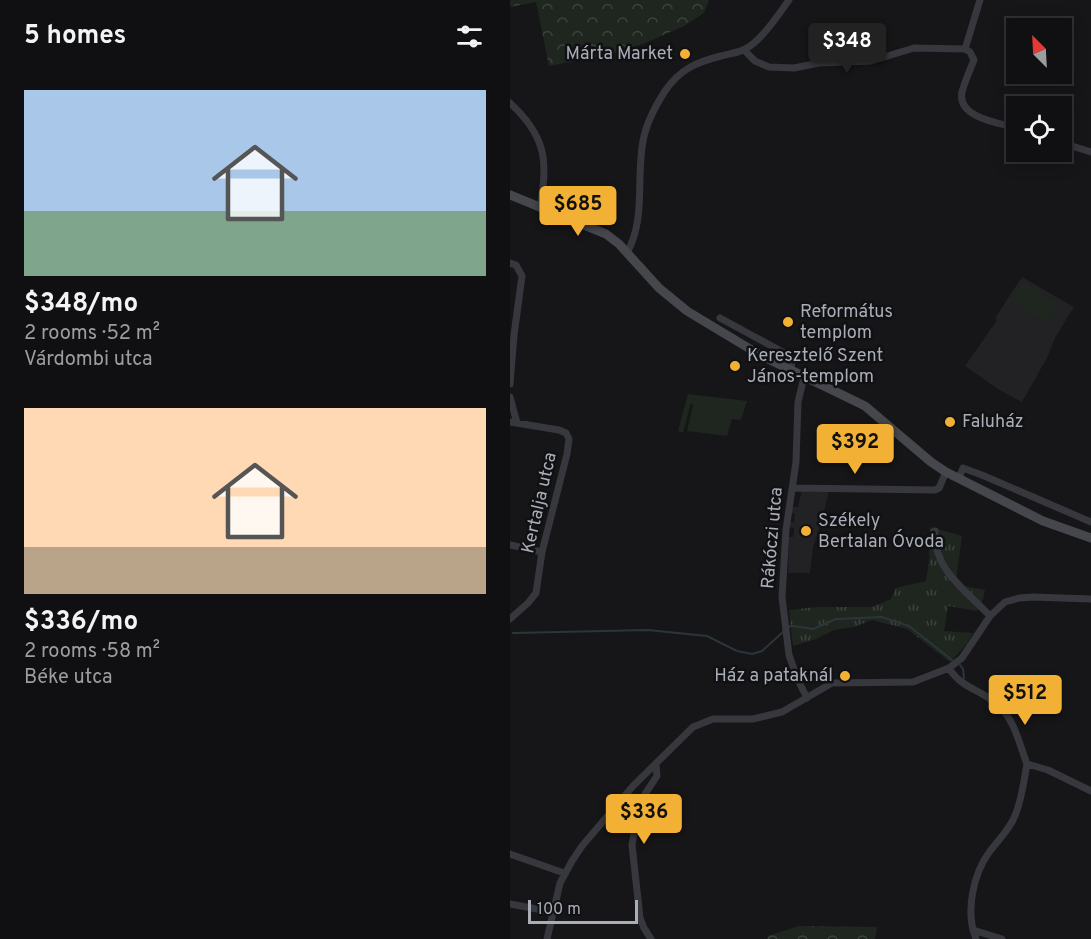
<!DOCTYPE html>
<meta charset="utf-8">
<style>
:root{--surface:#101012;--page:#1e1e20;--text:#f1f3f6;--muted:#9c9d9f;--line:#303032;--accent:#f2b134}
body{margin:0;font-family:Overpass,sans-serif;background:var(--page);color:var(--text);height:100vh;display:flex;flex-direction:column;font-size:22px;white-space:nowrap}
*{box-sizing:border-box;margin:0}
p{font-size:20px;color:var(--muted)}
.icon{flex:none;width:33px;height:33px;fill:none;stroke:currentColor;stroke-width:2;stroke-linecap:round;stroke-linejoin:round}
.map{position:relative;flex:1;overflow:hidden}
.details{display:flex;flex-direction:column;background:var(--surface);width:510px}
.details>*{flex:none}
.needle{width:39px;rotate:336deg}
.buttons{position:absolute;left:496px;top:18px;display:grid;gap:12px}
.buttons a{display:grid;place-items:center;width:66px;height:66px;border-radius:0px;background:var(--surface);box-shadow:0 3px 15px #0003,0 0 0 2px var(--line);font-size:30px}
.scale{position:absolute;left:18px;bottom:15px;width:110px;box-sizing:border-box;padding-left:6px;border:3px solid #a8adb8;border-top:0;font-size:16px;line-height:21px;white-space:nowrap;color:#a8adb8;-webkit-text-stroke:4px #111113;paint-order:stroke}
.price{position:absolute;translate:-50% -51px;padding:0 14px;border-radius:6px;background:var(--accent);color:#111;font-size:20px;line-height:39px;filter:drop-shadow(0 2px 3px #0008)}
.price::after{content:'';position:absolute;left:50%;top:36px;width:18px;height:14px;margin-left:-9px;background:inherit;clip-path:polygon(0 0,100% 0,50% 100%)}
.price.on{background:#222;color:#fff}
ul{padding:0;list-style:none}
li{display:grid;align-content:center;gap:12px;height:318px;padding:0 24px}
li span{display:grid;place-items:center;height:186px;border-radius:0px;color:#555}
li>.icon{margin-inline-start:auto}
span .icon{width:108px;height:108px;fill:#fffc;stroke-width:1}
li b{font-size:26px}
h2{display:flex;justify-content:space-between;align-items:center;height:72px;padding:0 24px;font-size:26px}
main{display:flex;flex:1;min-height:0}
.map>svg:first-child{display:block}
.built{fill:#222225}
.green{fill:#1e261f}
.forest{fill:url(#forest-crowns)}
.park{fill:url(#park-tufts)}
.lines{fill:none;stroke-linecap:round;stroke-linejoin:round}
.stream{stroke:#2c353c;stroke-width:2}
.minor{stroke:#37383d;stroke-width:7}
.secondary{stroke:#45474d;stroke-width:9}
.poi-dot{fill:#f2b134;stroke:#111113;stroke-width:2}
.labels{text-anchor:middle;dominant-baseline:central;stroke-width:5;stroke-linejoin:round;paint-order:stroke}
.poi-label{font-size:18px;fill:#a8adb8;stroke:#111113;text-anchor:start}
.street-label{font-size:18px;fill:#a8adb8;stroke:#111113}
</style>
<main>
<section class="details">
<h2>5 homes<svg class="icon" aria-label="filters" viewBox="0 0 24 24"><path d="M4 7h16M4 17h16"/><circle cx="9" cy="7" r="2"/><circle cx="15" cy="17" r="2"/></svg></h2>
<ul>
<li><span style="background:linear-gradient(#a9c7e8 65%,#7fa58c 0)"><svg class="icon" aria-label="home" viewBox="0 0 24 24"><path d="M3 11l9-7 9 7M6 9v11h12V9"/></svg></span><div><b>$348/mo</b><p>2 rooms · 52 m²</p><p>Várdombi utca</p></div></li>
<li><span style="background:linear-gradient(#ffd9b3 75%,#b9a48a 0)"><svg class="icon" aria-label="home" viewBox="0 0 24 24"><path d="M3 11l9-7 9 7M6 9v11h12V9"/></svg></span><div><b>$336/mo</b><p>2 rooms · 58 m²</p><p>Béke utca</p></div></li>
</ul>
</section>
<div class="map">
<svg width="581" height="939" viewBox="0 0 581 939">
<defs>
<pattern id="forest-crowns" width="20" height="18" patternUnits="userSpaceOnUse" patternTransform="scale(1.5)"><rect width="20" height="18" fill="#1e261f"/><path d="M2 6a3 3 0 1 1 6 0M12 15a3 3 0 1 1 6 0" fill="none" stroke="#3c433d"/></pattern>
<pattern id="park-tufts" width="24" height="20" patternUnits="userSpaceOnUse" patternTransform="scale(1.5)"><rect width="24" height="20" fill="#1e261f"/><path d="M3 7l-1-3M5 7V3M7 7l1-3M15 17l-1-3M17 17v-4M19 17l1-3" fill="none" stroke="#3c433d"/></pattern>
</defs>
<rect width="100%" height="100%" fill="#161618"/>
<path class="built" d="M 512,277 L 564,307 L 546,336 L 537,358 L 512,402 L 488,389 L 455,366 L 487,320 L 485,318 Z
M 292,490 L 319,491 L 311,523 L 303,547 L 300,573 L 278,573 L 279,537 L 283,537 L 284,533 L 284,528 L 280,527 L 280,522 L 284,522 L 285,514 L 282,513 L 282,507 L 288,507 Z"/>
<path class="green" d="M 513,281 L 549,303 L 536,323 L 500,301 Z
M 178,394 L 237,401 L 231,420 L 222,419 L 217,436 L 177,431 L 183,405 L 181,403 L 173,433 L 168,431 Z"/>
<path class="forest" d="M 2,0 L 199,0 L 194,13 L 174,26 L 135,43 L 99,55 L 39,66 L 26,2 L 0,7 L 0,1 Z
M 289,926 L 367,927 L 365,939 L 257,939 L 258,936 Z"/>
<path class="park" d="M 420,527 L 452,536 L 446,580 L 450,585 L 475,590 L 472,603 L 467,611 L 438,606 L 434,631 L 463,633 L 456,645 L 440,662 L 397,629 L 362,620 L 344,627 L 324,630 L 306,639 L 283,646 L 279,610 L 307,607 L 362,607 L 381,599 L 386,588 L 416,581 L 419,562 Z"/>
<g class="lines">
<path class="stream" d="M 278,627 L 283,626 L 303,629 L 326,619 L 372,617 L 399,626 L 442,660
M 3,633 L 138,630 L 197,636 L 227,651 L 242,654 L 252,651 L 274,631
M 450,665 L 453,669 L 454,678"/>
<path class="minor" d="M 455,49 L 470,0
M 234,50 L 245,61 L 259,67 L 284,68 L 309,63 L 361,61 L 404,48 L 455,49 L 460,52 L 464,60 C 460,70 455,81 452,92 C 447,118 489,123 507,128
M 0,103 C 35,135 39,161 30,206
M 552,143 L 581,152
M 117,253 C 136,219 126,178 133,141 C 136,124 146,105 155,91 C 170,69 187,62 211,56 C 218,54 227,53 233,50 C 250,43 268,15 279,0
M 0,263 L 6,265 L 12,276 L 4,335 L 0,384
M 210,318 L 280,356 L 282,360 L 281,371
M 294,377 L 288,402 L 286,462 L 276,530 L 272,597 L 279,655 L 287,678 L 297,698
M 0,397 L 7,423
M 0,422 L 49,430 L 56,433 L 59,439 L 57,454 L 32,552 L 26,593 L 18,603 L 0,619
M 449,478 L 453,468 L 472,475 L 581,522
M 283,488 L 425,490 L 429,488 L 436,472
M 425,531 C 423,570 456,590 480,616
M 0,545 L 32,552
M 439,668 C 452,690 475,690 491,708 C 505,722 510,746 517,764 L 538,770 L 581,791
M 0,854 L 54,873
M 0,904 L 43,912
M 463,930 L 492,939
M 37,939 L 50,883 L 62,861 L 72,846 L 123,786 L 183,727 L 203,719 L 243,719 L 272,712 L 322,683 L 403,682 L 439,668 L 452,658 L 480,616 L 495,602 L 509,598 L 523,597 L 581,599
M 141,939 L 134,928 L 130,918 L 122,845 L 128,810 L 135,794 L 147,776 L 146,764
M 466,939 C 455,912 463,874 480,851 C 489,839 501,828 506,813 C 512,798 514,780 517,764"/>
<path class="secondary" d="M 0,195 L 96,234 L 109,244 L 149,288 L 177,311 L 250,355 L 355,406 L 421,462 L 436,472 L 533,521 L 581,538"/>
</g>
<g class="poi-dot">
<circle cx="175" cy="54" r="6"/>
<circle cx="278" cy="322" r="6"/>
<circle cx="225" cy="366" r="6"/>
<circle cx="440" cy="422" r="6"/>
<circle cx="296" cy="531" r="6"/>
<circle cx="335" cy="676" r="6"/>
</g>
<g class="labels">
<g class="poi-label">
<text x="163" y="54" text-anchor="end">Márta Market</text>
<text x="290" y="312">Református<tspan x="290" dy="21">templom</tspan></text>
<text x="237" y="356">Keresztelő Szent<tspan x="237" dy="21">János-templom</tspan></text>
<text x="452" y="422">Faluház</text>
<text x="308" y="521">Székely<tspan x="308" dy="21">Bertalan Óvoda</tspan></text>
<text x="323" y="676" text-anchor="end">Ház a pataknál</text>
</g>
<g class="street-label">
<text transform="translate(30 503) rotate(-77)">Kertalja utca</text>
<text transform="translate(263 538) rotate(-85)">Rákóczi utca</text>
</g>
</g>
</svg>
<div class="buttons">
<a><svg class="needle" viewBox="-14 -14 28 28"><path d="M0-13l5 13h-10z" fill="#e53935"/><path d="M0 13l5-13h-10z" fill="#9c9d9f"/></svg></a>
<a><svg class="icon" aria-label="locate" viewBox="0 0 24 24"><circle cx="12" cy="12" r="6"/><path d="M12 2v4M12 18v4M2 12h4M18 12h4"/></svg></a>
</div>
<div class="scale">100 m</div>
<b class="price on" style="left:337px;top:74px">$348</b>
<b class="price" style="left:68px;top:237px">$685</b>
<b class="price" style="left:345px;top:475px">$392</b>
<b class="price" style="left:515px;top:726px">$512</b>
<b class="price" style="left:134px;top:845px">$336</b>
</div>
</main>
